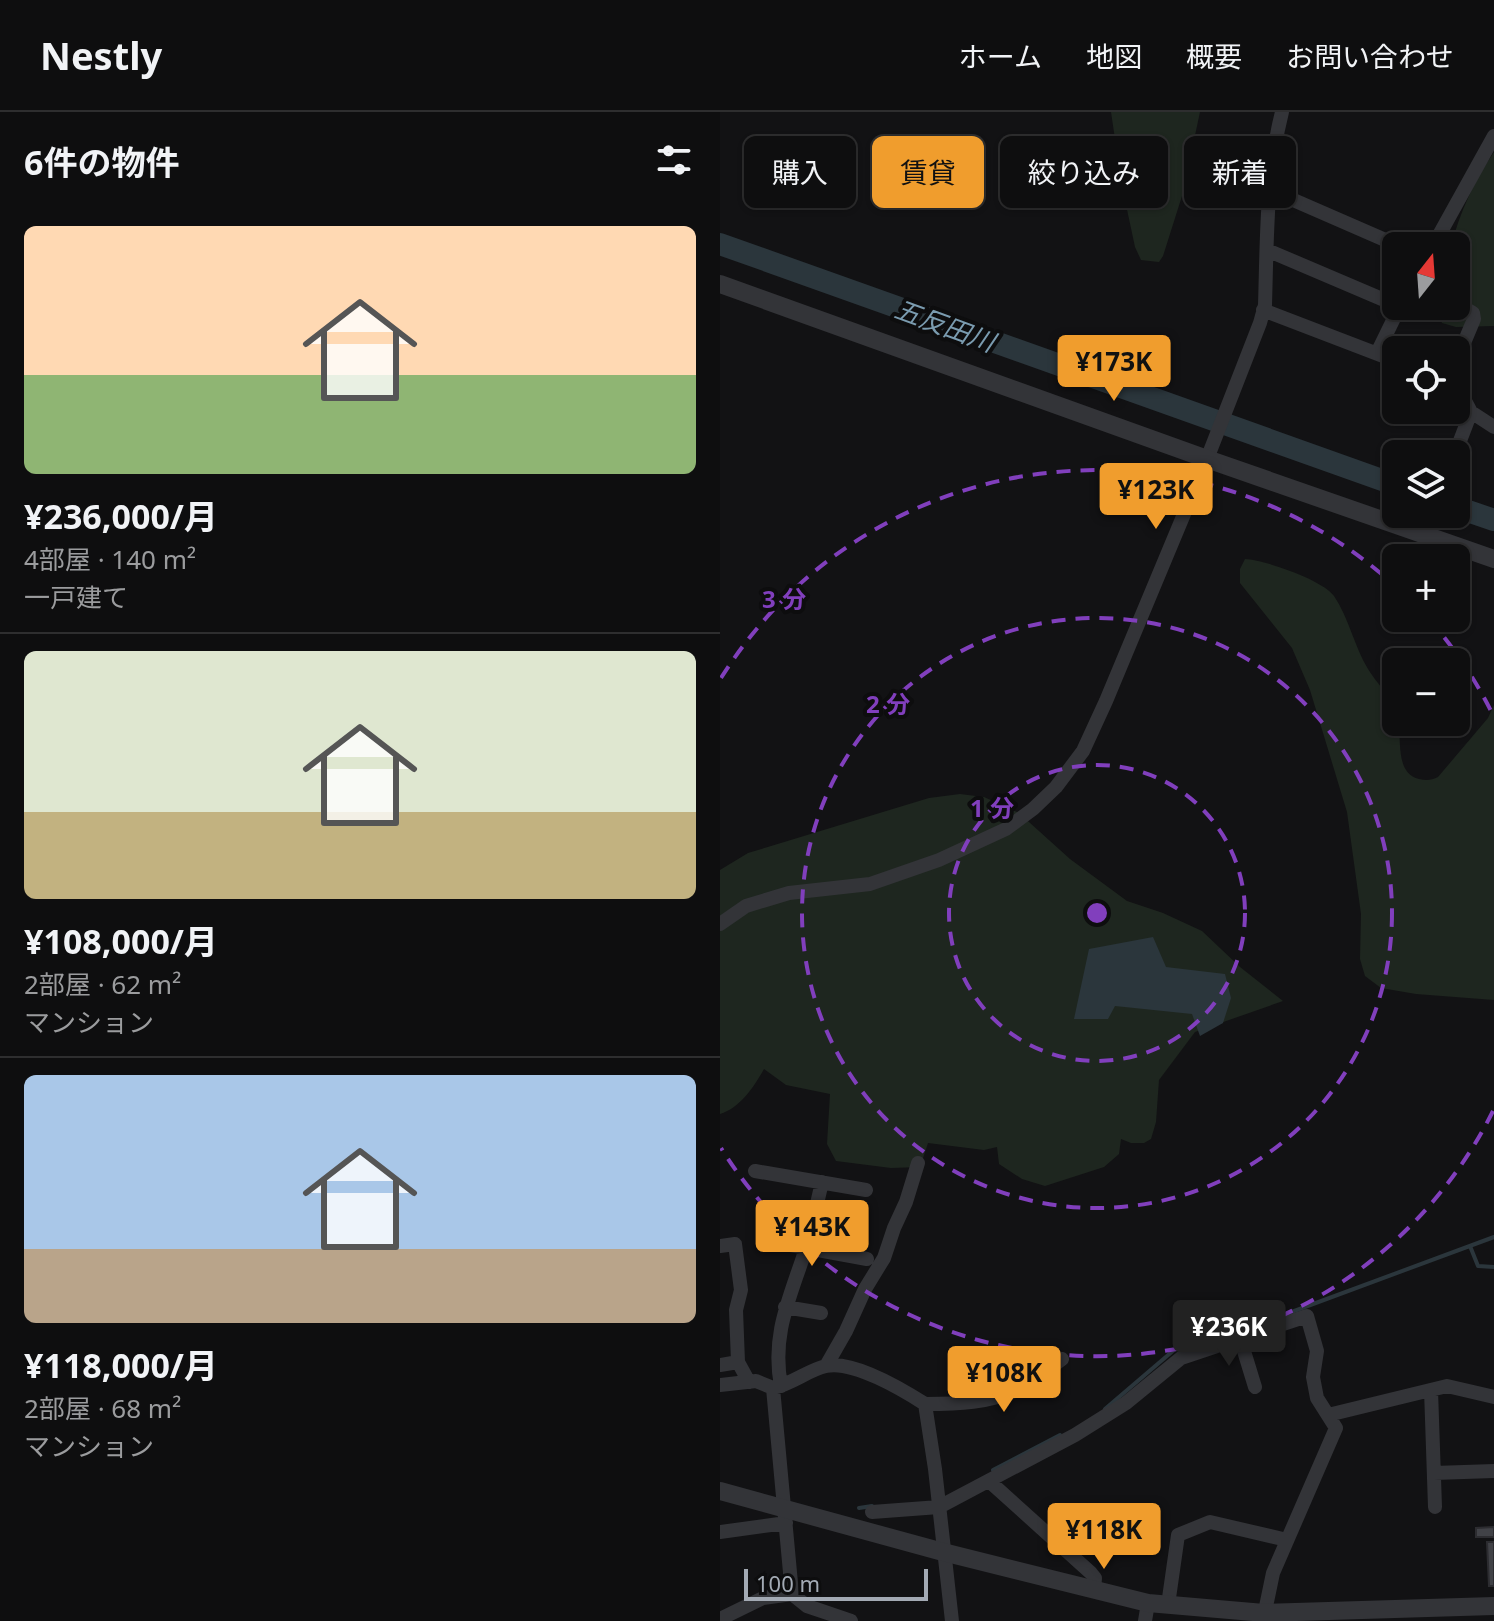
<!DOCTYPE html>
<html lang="ja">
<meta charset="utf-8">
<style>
:root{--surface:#0e0e0f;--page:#171718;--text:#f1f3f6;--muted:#9b9c9e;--line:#2e2e2f;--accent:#f09d2d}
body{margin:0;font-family:"Noto Sans","Noto Sans JP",sans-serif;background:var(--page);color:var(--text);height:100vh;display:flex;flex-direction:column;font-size:30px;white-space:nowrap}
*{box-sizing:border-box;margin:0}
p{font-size:26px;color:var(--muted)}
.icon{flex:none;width:44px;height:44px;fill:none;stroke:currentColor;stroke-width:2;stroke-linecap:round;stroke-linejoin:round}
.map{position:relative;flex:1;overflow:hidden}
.side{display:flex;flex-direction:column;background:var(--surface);width:720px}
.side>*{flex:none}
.top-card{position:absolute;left:24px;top:24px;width:630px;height:72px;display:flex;gap:16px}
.needle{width:52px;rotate:17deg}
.fabs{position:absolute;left:662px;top:120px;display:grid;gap:16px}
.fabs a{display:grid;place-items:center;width:88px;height:88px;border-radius:12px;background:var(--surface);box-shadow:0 2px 6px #0004,0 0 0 2px var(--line);font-size:40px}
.scale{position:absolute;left:24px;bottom:20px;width:184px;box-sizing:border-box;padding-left:8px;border:4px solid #a3aab4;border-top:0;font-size:22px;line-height:28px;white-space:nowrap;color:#a3aab4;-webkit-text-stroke:6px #0d0d0e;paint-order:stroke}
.price{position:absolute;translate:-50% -68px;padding:0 18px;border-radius:8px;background:var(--accent);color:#111;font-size:26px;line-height:52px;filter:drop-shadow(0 2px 4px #0008)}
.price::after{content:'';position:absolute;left:50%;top:48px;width:24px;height:18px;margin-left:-12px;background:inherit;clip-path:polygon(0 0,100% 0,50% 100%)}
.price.current{background:#222;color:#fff}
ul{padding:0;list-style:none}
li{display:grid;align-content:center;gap:16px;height:424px;padding:0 24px}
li+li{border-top:2px solid var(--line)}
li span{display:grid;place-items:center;height:248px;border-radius:12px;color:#555}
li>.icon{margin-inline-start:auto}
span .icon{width:144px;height:144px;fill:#fffc;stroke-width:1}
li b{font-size:34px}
h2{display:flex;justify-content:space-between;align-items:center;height:96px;padding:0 24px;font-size:34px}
.tag{padding:0 28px;border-radius:12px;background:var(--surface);box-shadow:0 2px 6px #0004,0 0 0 2px var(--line);font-size:28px;line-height:72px}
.tag.current{background:var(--accent);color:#111}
header{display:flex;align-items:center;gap:48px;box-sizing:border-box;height:112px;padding:0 40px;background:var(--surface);border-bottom:2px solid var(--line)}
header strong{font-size:38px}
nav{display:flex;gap:44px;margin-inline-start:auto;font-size:28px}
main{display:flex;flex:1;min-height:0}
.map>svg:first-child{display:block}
.green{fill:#1e261f}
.water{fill:#2b363c}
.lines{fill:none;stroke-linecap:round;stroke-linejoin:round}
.stream{stroke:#2b363c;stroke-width:4}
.river{stroke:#2b363c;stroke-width:22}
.building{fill:#414247;stroke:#2c2c30;stroke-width:2}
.minor{stroke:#333438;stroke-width:14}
.tertiary{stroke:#333438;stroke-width:18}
.ring{fill:none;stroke:#813fbd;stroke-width:4;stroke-dasharray:14 10}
.labels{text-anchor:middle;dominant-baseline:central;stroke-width:8;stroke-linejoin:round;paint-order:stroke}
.water-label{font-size:26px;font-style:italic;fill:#7a9baf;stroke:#0d0d0e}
.centre{fill:#813fbd;stroke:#0d0d0e;stroke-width:4}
.ring-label{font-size:24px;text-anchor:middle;font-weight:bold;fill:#813fbd;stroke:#0d0d0e;stroke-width:8;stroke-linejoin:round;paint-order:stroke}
</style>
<header>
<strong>Nestly</strong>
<nav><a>ホーム</a><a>地図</a><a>概要</a><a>お問い合わせ</a></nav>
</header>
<main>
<section class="side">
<h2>6件の物件<svg class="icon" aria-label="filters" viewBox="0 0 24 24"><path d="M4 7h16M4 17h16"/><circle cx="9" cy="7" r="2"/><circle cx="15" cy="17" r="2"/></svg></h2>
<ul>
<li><span style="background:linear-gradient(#ffd9b3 60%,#8fb573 0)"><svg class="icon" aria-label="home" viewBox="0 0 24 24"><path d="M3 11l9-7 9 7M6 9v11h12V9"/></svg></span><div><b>¥236,000/月</b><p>4部屋 · 140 m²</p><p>一戸建て</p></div></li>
<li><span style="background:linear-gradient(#dfe7d0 65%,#c2b280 0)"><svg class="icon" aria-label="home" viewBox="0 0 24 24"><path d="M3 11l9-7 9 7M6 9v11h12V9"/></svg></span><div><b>¥108,000/月</b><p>2部屋 · 62 m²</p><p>マンション</p></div></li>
<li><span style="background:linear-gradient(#a9c7e8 70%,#b9a48a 0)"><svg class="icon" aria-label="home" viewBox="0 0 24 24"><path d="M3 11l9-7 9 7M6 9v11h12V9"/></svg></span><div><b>¥118,000/月</b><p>2部屋 · 68 m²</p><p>マンション</p></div></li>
</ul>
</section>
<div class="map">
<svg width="774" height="1509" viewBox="0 0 774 1509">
<rect width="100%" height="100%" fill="#121214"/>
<path class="green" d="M 391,0 L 480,0 L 462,84 L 443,144 L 439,150 L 421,148 L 415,135 L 402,74 Z
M 774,40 L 774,214 L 736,215 L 722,211 L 716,196 L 717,194 L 736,194 L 736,134 L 731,134 C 740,100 754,69 774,40 Z
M 525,447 C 545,448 603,468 614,484 C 629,506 634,534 648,557 C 659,575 676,588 676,610 L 678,610 C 682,629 675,661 699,667 C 707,669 712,668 718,665 L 768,606 L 774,593 L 774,888 L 696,882 L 661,876 L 645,864 L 640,847 L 641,802 L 627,700 L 590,578 L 572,536 L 520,471 L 520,457 Z
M 240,682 L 264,685 L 299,701 L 350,747 L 407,789 L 443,801 L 482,819 L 520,855 L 563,889 L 475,920 L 439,968 L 436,1010 L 431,1027 L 424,1031 L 411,1031 L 401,1027 L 399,1042 L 384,1055 L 325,1074 L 302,1067 L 279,1052 L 277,1035 L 264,1038 L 208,1031 L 200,1055 L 171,1056 L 116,1049 L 107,1032 L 110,982 L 66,973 L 44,957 C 34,975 20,996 0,1002 L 0,758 L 28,741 L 209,686 Z"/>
<path class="water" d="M 433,825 L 446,855 L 505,862 L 511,886 L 503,911 L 480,924 L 472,902 L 395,894 L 388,907 L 354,907 L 369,837 Z"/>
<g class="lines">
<path class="stream" d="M 750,1134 L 758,1154 L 774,1155
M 385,1297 L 454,1238 L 558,1205 L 774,1125
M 273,1358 L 340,1323
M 139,1396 L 152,1394"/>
<path class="river" d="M 0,132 L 676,373
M 736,395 L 774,408"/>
</g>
<path class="building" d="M 774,1415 L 774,1425 L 756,1425 L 756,1416 Z
M 767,1430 L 774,1430 L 774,1474 L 769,1474 Z"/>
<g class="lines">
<path class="minor" d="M 548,77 L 679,134
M 713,134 L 774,24
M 547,138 L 676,193
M 736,191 L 753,201 L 754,207 L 736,250
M 543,198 L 676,249
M 657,241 L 680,194
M 751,300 L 774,315
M 735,342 L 751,300 L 743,285 L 736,280
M 703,422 L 711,402
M 0,812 L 26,794 L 69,781 L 150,772 L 219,748 L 286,717 L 313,697 L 336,675 L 363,639 L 386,589 L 487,347 L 540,211 L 545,193 C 547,128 546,63 562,0
M 35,1059 L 146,1078
M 43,1128 L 147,1147
M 0,1134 L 15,1132 L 21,1178 L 16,1198 L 18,1250 L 29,1270
M 65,1195 L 101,1201
M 520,1226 L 535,1275
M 0,1253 L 18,1250
M 106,1254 L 126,1219 L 145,1177 L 164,1146 L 174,1116 L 186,1090 L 198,1051
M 0,1273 L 36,1269 L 53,1276 C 72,1272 88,1258 106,1254 C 133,1248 183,1278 205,1292 L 215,1357 L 232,1509
M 61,1274 C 51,1221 71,1184 86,1136 C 92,1114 97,1092 102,1070
M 53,1276 L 72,1482 L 87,1494 L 131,1509
M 711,1278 L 715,1395
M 205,1292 C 237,1292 270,1291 299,1277 C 314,1270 328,1257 342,1247
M 608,1303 L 727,1274 L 774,1285
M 714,1361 L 774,1359
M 269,1369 L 371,1461 L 375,1466 L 374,1478
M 152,1400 L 219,1395 L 355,1323 L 406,1291 L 461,1246 L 587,1204 L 597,1239 L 593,1265 L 597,1286 L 616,1316 L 553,1461 L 543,1509
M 0,1420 L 66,1411
M 448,1493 L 458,1423 L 490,1410 L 567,1428
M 0,1507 L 43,1486 L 72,1482
M 425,1509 L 428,1491"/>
<path class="tertiary" d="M 0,172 L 487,347 L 774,447
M 0,1379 L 223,1440 L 428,1491 L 544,1501 L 774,1494"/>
</g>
<g class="ring">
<circle cx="377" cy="801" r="148"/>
<circle cx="377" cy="801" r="295"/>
<path d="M773 999A443 443 0 0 1 1 1036M1 566A443 443 0 0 1 673 472M709 507A443 443 0 0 1 773 603"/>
</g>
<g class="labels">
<g class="water-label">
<text transform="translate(225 213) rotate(20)">五反田川</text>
</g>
</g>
<circle cx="377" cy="801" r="12" class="centre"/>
<g class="ring-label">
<text x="64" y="496">3 分</text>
<text x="168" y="601">2 分</text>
<text x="272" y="705">1 分</text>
</g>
</svg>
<div class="fabs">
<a><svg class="needle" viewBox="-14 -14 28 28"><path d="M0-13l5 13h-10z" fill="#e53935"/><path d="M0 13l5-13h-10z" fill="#9b9c9e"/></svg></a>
<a><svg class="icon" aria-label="locate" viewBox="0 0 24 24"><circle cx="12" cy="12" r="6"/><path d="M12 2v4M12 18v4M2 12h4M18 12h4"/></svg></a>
<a><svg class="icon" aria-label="layers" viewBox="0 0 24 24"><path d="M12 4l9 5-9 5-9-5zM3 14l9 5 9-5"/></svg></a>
<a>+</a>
<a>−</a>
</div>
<div class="scale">100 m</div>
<b class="price" style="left:394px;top:291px">¥173K</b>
<b class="price" style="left:436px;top:419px">¥123K</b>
<b class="price" style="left:92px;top:1156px">¥143K</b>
<b class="price current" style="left:509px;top:1256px">¥236K</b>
<b class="price" style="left:284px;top:1302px">¥108K</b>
<b class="price" style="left:384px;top:1459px">¥118K</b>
<div class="top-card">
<a class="tag">購入</a>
<a class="tag current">賃貸</a>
<a class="tag">絞り込み</a>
<a class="tag">新着</a>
</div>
</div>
</main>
